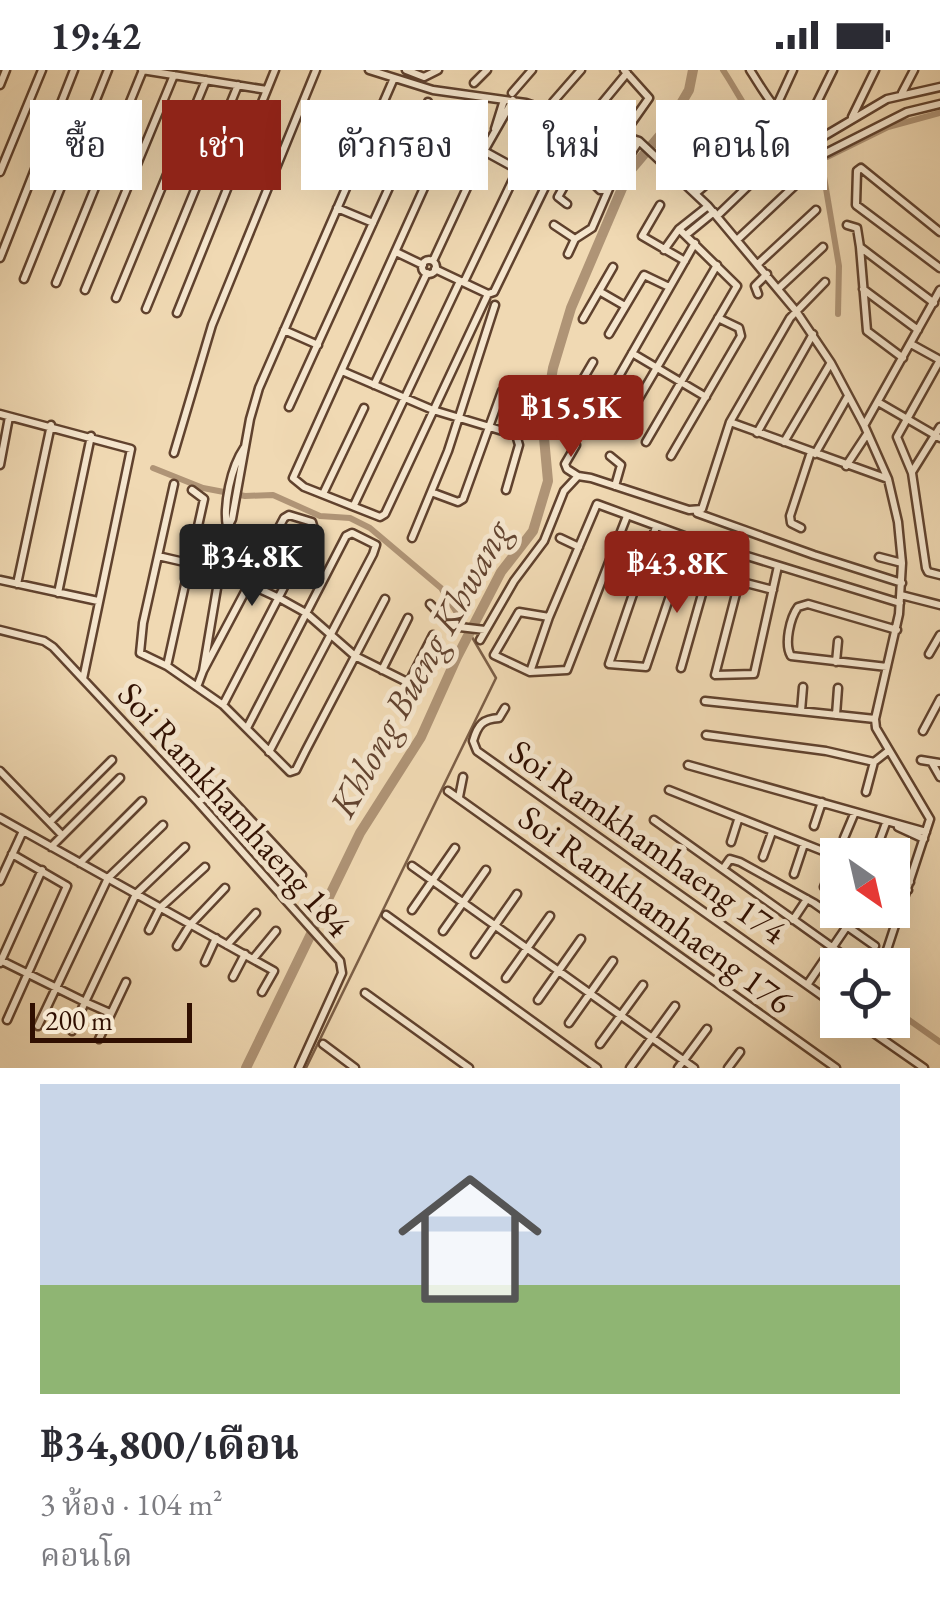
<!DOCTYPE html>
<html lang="th">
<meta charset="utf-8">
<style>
:root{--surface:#fff;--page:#f2f2f3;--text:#2b2b33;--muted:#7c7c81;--accent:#8f2418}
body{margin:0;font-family:"EB Garamond","Noto Serif Thai",serif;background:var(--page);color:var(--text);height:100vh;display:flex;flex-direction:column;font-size:38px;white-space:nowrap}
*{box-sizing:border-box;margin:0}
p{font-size:32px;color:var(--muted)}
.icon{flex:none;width:55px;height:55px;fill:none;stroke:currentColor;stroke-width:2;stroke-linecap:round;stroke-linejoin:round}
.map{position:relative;height:998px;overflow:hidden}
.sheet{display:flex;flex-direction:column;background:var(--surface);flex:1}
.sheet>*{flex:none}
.hud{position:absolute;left:30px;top:30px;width:880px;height:90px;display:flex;gap:20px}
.needle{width:65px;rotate:146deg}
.fabs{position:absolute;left:820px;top:768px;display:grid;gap:20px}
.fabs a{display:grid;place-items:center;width:90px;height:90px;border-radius:0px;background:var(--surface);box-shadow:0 10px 40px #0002;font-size:50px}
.scale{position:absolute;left:30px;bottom:25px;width:162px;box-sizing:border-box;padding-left:10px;border:5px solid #300f01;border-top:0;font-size:28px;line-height:35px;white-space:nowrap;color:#300f01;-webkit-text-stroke:8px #f5e6ce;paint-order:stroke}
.price{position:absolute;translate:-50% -85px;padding:0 22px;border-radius:10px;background:var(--accent);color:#fff;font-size:32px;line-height:65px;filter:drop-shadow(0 2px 5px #0008)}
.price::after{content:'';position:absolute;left:50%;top:60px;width:30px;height:22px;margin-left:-15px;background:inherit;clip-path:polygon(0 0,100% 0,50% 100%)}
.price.active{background:#222;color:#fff}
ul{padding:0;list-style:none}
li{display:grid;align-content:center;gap:20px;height:530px;padding:0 40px}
li span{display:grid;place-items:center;height:310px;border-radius:0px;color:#555}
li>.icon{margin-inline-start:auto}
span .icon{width:180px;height:180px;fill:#fffc;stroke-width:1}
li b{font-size:42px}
.pill{padding:0 35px;border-radius:0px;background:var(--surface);box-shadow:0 10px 40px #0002;font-size:35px;line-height:90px}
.pill.active{background:var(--accent);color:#fff}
.status{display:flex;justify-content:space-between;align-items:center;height:70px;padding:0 50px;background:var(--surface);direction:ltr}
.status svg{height:28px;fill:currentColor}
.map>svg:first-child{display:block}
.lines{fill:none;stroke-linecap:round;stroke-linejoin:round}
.stream{stroke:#7c5f47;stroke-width:2.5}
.canal{stroke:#af9476;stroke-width:6}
.river{stroke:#af9476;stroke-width:10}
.minor-casing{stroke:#60422e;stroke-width:11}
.minor{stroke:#f5e6ce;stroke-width:6}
.labels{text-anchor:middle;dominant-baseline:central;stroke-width:10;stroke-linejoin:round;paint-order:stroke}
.street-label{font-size:35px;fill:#300f01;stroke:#f5e6ce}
.water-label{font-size:38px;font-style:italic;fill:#634430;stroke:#f5e6ce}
</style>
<div class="status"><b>19:42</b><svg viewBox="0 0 49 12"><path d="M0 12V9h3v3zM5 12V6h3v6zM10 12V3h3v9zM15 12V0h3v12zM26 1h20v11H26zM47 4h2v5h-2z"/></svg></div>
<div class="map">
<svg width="940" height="998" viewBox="0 0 940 998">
<rect width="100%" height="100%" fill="#f0d9b3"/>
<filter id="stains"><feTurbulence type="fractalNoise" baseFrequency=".002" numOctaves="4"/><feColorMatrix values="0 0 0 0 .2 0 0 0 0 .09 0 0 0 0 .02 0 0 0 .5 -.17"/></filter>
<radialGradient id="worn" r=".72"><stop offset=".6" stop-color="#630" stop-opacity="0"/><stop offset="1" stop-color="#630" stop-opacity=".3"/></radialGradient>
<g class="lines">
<path class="stream" d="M 306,998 L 496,608 L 469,562"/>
<path class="canal" d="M 723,0 C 742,28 764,79 799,89
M 821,89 L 839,196 L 838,244
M 811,90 L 827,87 L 888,57 L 940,43
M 153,398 L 203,418 L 245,426 L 273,425 L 320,446 L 350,448 L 370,458 L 441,518 L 469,562
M 892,938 L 940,972"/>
<path class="river" d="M 246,998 L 360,763 L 421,667 L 457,587 L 501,502 L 533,461 L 548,411 L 543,357 L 553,298 L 571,238 L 629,102 L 668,56 L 689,20 L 693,0"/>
<defs>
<path id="minor" d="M 142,0 L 267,20
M 369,0 L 433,20 L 526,33 L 639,71 L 708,136 L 796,241 L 831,293 L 864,355 L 888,409 L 898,452 L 902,493 L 899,544 L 875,649 L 876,658 L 930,749 L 882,895
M 406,0 L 424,7 L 438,0
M 624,0 L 649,28 L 630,55
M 750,0 C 767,26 786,64 821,68 L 887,29 L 940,17
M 474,13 L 487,0
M 0,15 L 6,0
M 512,23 L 532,0
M 902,23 L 914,0
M 553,32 L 581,0
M 776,37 L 793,0
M 459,40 L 459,59 L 464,70 L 546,115
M 594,43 L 627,3
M 852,47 L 875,0
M 765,57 C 779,76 797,96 822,85 L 821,68
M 495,59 L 504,30
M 803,61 L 833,0
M 442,78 L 293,408 L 304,417 L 380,447 L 385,444 L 488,224 L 494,222 L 546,115 L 577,65 L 612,73 L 613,78 L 598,98
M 822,85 L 907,42 L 940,34
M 0,102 L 42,0
M 696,123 L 755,73
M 567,134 L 558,127 L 573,100 L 584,104 L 600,120 L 607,120
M 660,135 L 642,166 L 685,191
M 337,138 L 373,153
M 717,146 L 776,89
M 554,155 L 575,169 L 592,158 L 611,114 L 639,71
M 847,155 L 857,158 L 860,177 L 934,233
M 940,162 L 861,98 L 857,101 L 856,135 L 940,198
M 686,165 L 714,142
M 738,169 L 806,105
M 860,177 L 867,261 L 903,288
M 664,180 L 679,159 L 708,136
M 396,182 L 423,195
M 568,184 L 575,169
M 0,188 L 74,0
M422 197a7 7 0 1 1 14 0a7 7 0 1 1-14 0Z
M 433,191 L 484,81 L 513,30
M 759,193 L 816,140
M 435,199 L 488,224
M 24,209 L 108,0
M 464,212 L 519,97 L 547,53
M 56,213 L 143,0
M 779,218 L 823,177
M 863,219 L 918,260
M 85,220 L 174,5
M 599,221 L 625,236
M 758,224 L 755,216 L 767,204
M 116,228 L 206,10
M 146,239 L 238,15
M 177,243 L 275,0
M 583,249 L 613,197
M 284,260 L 318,275
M 609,264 L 644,205 L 669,217
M 911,274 L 940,290
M 632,283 L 706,327
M 940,290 L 897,367 L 912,403 L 926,498 L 928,502 L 940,505
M 342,301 L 433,340 L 516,365 L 519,375 L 506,420
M 374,315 L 427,203
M 577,320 L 603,334
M 878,332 L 940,368
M 289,337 L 428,32
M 0,344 L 131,379 L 83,609
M 562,345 L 593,292
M 730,352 L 888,409
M 865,354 L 940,220
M 757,363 L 813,264
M 586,364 L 695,173
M 618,364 L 717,195
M 646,372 L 737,216 L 679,159
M 784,372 L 830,294
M 576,375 L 565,394 L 567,399 L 578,406
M 174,383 L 212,255 L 316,0
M 815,384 L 848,326
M 610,386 L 621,395 L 615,416
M 671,386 L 741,266 L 739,258 L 718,248
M 0,395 L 9,347
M 846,396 L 867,364
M 912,402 L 940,357
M 174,414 L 143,553 L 140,583 L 167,596 L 223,635 L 290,702 L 296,700 L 306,680 L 385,529
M 431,422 L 458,432 L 463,429 L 502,321
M 323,424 L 364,338
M 354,435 L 460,211
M 697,443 L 814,485 L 902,513
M 227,457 C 223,435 231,397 244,378
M 656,457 L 609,594 L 646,597 L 680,496
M 801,458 L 791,453 L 790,446 L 811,382
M 412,468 L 448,381 L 495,235
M 560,468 L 579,477
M 689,468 L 680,496 L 773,520
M 158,486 L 219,500 L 279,528 L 306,543 L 355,586 L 405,611 L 410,610 L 433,565
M 879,487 L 902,493
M 0,510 L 98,531
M 739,512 L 715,605 L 754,604 L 778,496
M 17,514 L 51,355
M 58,523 L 91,366
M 901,525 L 940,535
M 430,534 L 451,556 L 485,560
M 549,547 L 519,542 L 494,585 L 530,602 L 567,600 L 627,446
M 0,560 L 44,571 L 53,577 L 198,732 L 340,891 L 342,903 L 299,998
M 480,570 L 514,511 L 544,471 L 564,421 L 578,406 L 591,408 L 689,440 L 702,439 L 730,352 L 790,248 L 825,212
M 929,584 L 940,565
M 836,592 L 838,571
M 167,596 L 204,429 L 192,420
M 887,597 L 791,586 C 784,574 790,548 798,537 L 808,534 L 897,560
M 681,598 L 708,503
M 382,600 L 408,548
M 203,601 L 227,459 L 232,449 L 250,349 L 259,318 L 394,8
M 530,602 L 549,547 L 597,434 L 695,470 L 900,533
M 197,617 L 203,601 L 284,448 L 289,445 L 312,452 L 314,459 L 223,635
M 705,631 L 875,649
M 505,638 L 499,648 C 483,649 478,654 473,671 L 477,681 L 838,937
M 801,641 L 803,617
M 836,645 L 838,618
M 247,658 L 346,466 L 352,463 L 376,475 L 373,484 L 269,682
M 923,661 L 940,629
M 706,665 L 826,681 L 874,692 L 888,681
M 921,690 L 940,693
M 932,693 L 940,707
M 688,695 L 926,762
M 0,701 L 62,765
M 669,720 L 838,787
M 448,721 L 836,998
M 866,722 L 874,692
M 459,727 L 463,707
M 198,732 L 221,718 L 302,805
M 0,748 L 274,901 L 262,922
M 654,750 L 857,895
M 50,752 L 112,690
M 814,756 L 822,732
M 898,757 L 924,769
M 844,768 L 855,742
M 731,772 L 738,750
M 51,777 L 120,708
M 876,780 L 886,753
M 763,787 L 772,762
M 80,793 L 142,731
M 412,796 L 694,998
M 723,799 L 730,789 L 740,792 L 814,833 L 875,876
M 794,804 L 804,774
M 892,807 L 910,812
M 0,811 L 23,761
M 892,814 L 908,820
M 824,817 L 836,787
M 412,840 L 455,778
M 386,845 L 597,998
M 793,850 L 807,829
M 149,860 L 160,838 L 205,797
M 443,861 L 486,800
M 227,875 L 256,843
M 177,876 L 190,855 L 225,818
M 475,884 L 517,824
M 253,889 L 276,861
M 0,890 L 85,932 L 72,961
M 205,892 L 216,868
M 0,893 L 42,800
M 233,907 L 245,884
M 506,908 L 550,846
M 807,915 L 854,846
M 365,923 L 469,998
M 538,930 L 581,869
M 110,943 L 85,932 L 136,824 L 185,777
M 7,950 L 67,816 L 12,784
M 855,950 L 924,998
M 569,953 L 613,891
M 38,956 L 108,808 L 163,755
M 99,969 L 126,912
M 323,974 L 355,998
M 600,974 L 643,915
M 630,998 L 675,936
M 678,998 L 707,959
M 728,998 L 740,982"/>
</defs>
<use href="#minor" class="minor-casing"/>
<use href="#minor" class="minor"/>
</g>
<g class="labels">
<g class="street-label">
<text transform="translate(235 739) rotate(48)">Soi Ramkhamhaeng 184</text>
<text transform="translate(648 771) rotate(35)">Soi Ramkhamhaeng 174</text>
<text transform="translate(656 839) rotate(36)">Soi Ramkhamhaeng 176</text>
</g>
<g class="water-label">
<text transform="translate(419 598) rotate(-61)">Khlong Bueng Khwang</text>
</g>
</g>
<rect width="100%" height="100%" filter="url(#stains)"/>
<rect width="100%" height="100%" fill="url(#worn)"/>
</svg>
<div class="fabs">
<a><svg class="needle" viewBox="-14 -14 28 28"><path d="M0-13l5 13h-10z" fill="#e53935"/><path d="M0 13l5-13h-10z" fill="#7c7c81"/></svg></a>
<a><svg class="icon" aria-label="locate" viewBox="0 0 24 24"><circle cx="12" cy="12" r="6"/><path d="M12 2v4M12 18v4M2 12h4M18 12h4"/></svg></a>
</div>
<div class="scale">200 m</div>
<b class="price" style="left:571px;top:390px">฿15.5K</b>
<b class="price active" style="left:252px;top:539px">฿34.8K</b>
<b class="price" style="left:677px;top:546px">฿43.8K</b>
<div class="hud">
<a class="pill">ซื้อ</a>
<a class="pill active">เช่า</a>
<a class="pill">ตัวกรอง</a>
<a class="pill">ใหม่</a>
<a class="pill">คอนโด</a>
</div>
</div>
<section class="sheet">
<ul>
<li><span style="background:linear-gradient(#c9d6e8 65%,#8fb573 0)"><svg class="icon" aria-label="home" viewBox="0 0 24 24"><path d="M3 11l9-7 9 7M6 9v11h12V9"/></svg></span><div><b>฿34,800/เดือน</b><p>3 ห้อง · 104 m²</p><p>คอนโด</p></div></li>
</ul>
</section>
